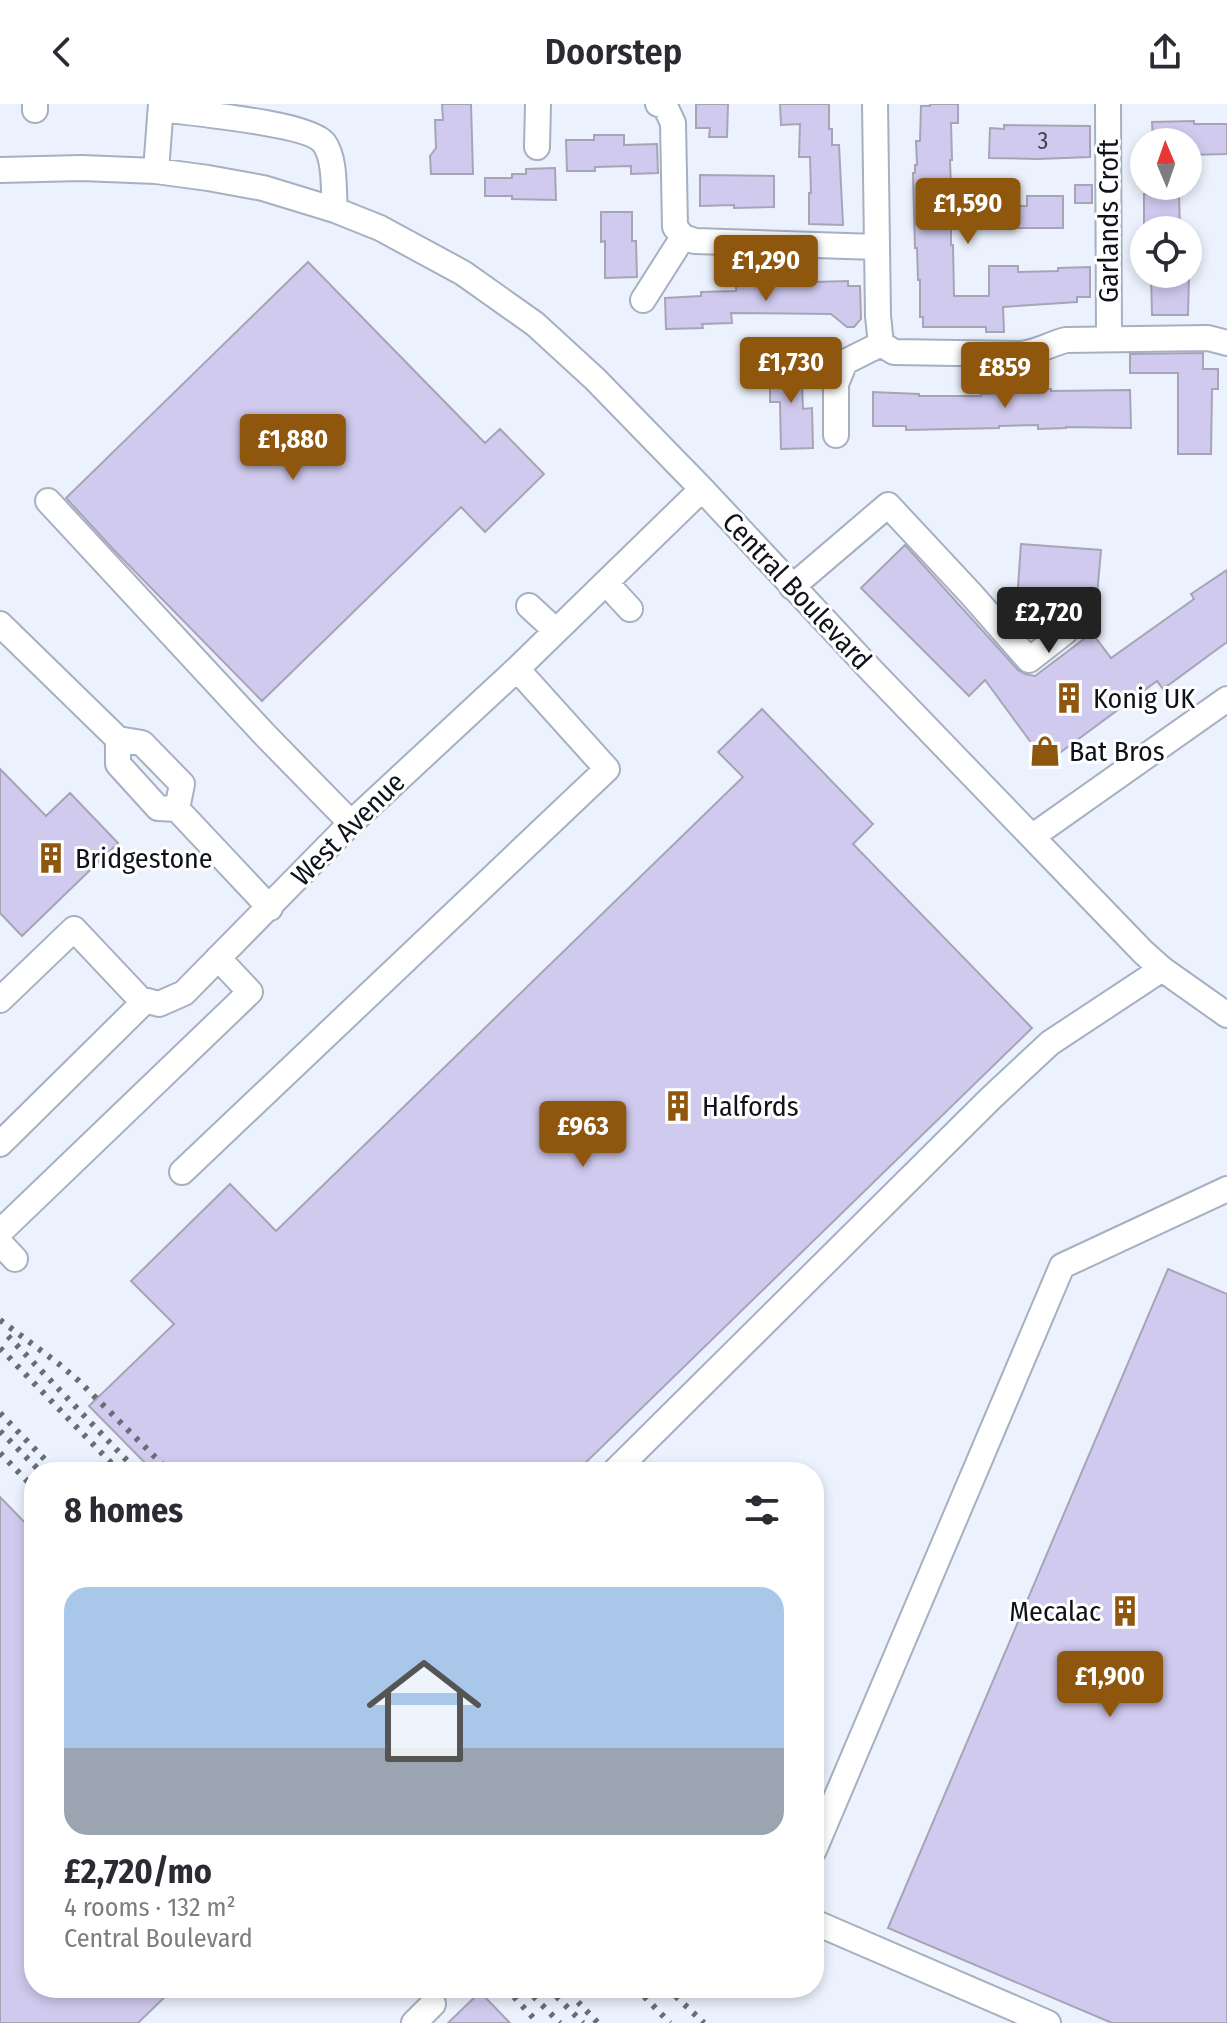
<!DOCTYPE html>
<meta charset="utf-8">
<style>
:root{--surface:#fff;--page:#f2f2f3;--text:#2b2b33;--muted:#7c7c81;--accent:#8e570d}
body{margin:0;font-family:"Fira Sans Condensed",sans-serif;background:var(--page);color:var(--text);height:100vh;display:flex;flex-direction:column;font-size:30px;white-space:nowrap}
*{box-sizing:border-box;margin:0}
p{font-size:26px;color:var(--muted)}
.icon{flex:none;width:44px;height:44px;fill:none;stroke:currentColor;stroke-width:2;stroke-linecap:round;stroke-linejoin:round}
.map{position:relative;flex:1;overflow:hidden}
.side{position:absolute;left:24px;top:1358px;width:800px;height:536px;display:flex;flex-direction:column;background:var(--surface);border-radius:32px;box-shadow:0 4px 12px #0003}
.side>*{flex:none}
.needle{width:52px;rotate:358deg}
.fabs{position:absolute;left:1130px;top:24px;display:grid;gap:16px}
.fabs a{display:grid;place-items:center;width:72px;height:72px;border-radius:50%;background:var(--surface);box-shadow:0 4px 12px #0003;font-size:40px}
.price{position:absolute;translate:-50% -68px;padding:0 18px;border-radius:8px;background:var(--accent);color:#fff;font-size:26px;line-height:52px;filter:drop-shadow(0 2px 4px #0008)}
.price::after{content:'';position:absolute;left:50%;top:48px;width:24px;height:18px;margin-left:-12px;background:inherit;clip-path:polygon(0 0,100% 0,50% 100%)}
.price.active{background:#222;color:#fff}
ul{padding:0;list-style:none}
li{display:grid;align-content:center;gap:16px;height:424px;padding:0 40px}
li span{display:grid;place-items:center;height:248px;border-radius:24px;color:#555}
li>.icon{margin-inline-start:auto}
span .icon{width:144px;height:144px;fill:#fffc;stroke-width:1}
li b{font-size:34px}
h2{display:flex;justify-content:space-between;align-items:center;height:96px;padding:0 40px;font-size:34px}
header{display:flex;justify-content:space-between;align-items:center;height:104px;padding:0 40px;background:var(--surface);font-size:36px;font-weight:600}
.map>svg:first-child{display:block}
.building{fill:#d0caee;stroke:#a7a4b7;stroke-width:2}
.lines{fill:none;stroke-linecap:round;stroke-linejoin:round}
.minor-casing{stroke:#a5b0c1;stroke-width:28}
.minor{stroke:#fff;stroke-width:24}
.rail{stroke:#686d75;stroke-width:6;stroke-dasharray:4 8;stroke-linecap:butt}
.labels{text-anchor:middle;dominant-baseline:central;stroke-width:6;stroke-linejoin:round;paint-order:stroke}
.number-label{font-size:24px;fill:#3f414e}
.street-label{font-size:28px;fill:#0f1319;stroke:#fff}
.poi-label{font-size:28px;fill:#0f1319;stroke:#fff;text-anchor:start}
</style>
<header><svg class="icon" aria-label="back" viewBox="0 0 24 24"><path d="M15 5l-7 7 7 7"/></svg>Doorstep<svg class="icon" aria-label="share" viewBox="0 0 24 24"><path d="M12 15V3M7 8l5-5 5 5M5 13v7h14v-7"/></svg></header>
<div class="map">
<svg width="1227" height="1919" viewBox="0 0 1227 1919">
<rect width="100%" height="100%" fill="#ebf2fd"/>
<path class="building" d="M 442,0 L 471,0 L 473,70 L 431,70 L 430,52 L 436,44 L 435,16 L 443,16 Z
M 696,0 L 728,0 L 727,33 L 709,33 L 710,24 L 696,24 Z
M 780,0 L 829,0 L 829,25 L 832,25 L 832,41 L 839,41 L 843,121 L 809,120 L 809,89 L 811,89 L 810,53 L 799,53 L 800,20 L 781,21 Z
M 930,0 L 958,0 L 958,19 L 951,19 L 952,56 L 950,56 L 951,85 L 949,85 L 949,124 L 951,124 L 951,141 L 953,141 L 954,192 L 989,192 L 989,162 L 1018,162 L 1018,168 L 1058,167 L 1058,164 L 1090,163 L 1090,193 L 1077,193 L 1077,198 L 1003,203 L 1004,228 L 986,228 L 986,223 L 923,223 L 923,213 L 920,213 L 920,176 L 918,176 L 917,144 L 915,144 L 913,69 L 915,69 L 915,61 L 917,61 L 916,37 L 920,37 L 921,2 L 930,2 Z
M 1194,17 L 1194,20 L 1227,20 L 1227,50 L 1188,51 L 1188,38 L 1153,38 L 1152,18 Z
M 1004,21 L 1090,22 L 1090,53 L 1038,55 L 989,54 L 990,24 L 1004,25 Z
M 594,31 L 624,31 L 624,41 L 657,40 L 658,69 L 631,70 L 631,62 L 595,63 L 595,67 L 567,67 L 566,36 L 594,36 Z
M 555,64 L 556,96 L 512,95 L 512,92 L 485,92 L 485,74 L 512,74 L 512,70 L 526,70 L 526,65 Z
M 700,71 L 774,72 L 774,103 L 734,104 L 734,101 L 700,102 Z
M 1075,81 L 1092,81 L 1092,99 L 1075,99 Z
M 1144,90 L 1179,90 L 1180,126 L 1144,126 Z
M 1027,92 L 1063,92 L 1063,124 L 1015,124 L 1009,119 L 1008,109 L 1015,102 L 1027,102 Z
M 601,108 L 632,108 L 632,137 L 636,137 L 637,173 L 605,174 L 605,137 L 601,138 Z
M 308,158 L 485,339 L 500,325 L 544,370 L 485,428 L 461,403 L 262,597 L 114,446 L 66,394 Z
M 1151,170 L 1189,170 L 1188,211 L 1152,211 Z
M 776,177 L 776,179 L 848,177 L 848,182 L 860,182 L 861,215 L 854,223 L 847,223 L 831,210 L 731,209 L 732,219 L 702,220 L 703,224 L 666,225 L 665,194 L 701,192 L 701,188 L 736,187 L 736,178 Z
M 1203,249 L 1203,265 L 1218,265 L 1218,285 L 1212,285 L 1211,350 L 1178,350 L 1178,269 L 1130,269 L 1130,250 Z
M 801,257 L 803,305 L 812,304 L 813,344 L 781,345 L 780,298 L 770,298 L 770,258 Z
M 1014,285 L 1051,285 L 1051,287 L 1130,286 L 1131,324 L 1066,323 L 1066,324 L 1038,325 L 1038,321 L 999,322 L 999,324 L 906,326 L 906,322 L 873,322 L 873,288 L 919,290 L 919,292 L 981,292 L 981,290 L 1014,289 Z
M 1021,440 L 1101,446 L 1096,503 L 1017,497 Z
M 905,441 L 1018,566 L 1025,570 L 1035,572 L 1092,529 L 1111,554 L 1194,495 L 1191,490 L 1227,466 L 1227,538 L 1163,585 L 1157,577 L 1046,659 L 985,576 L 969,592 L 861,484 Z
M 762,605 L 873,720 L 853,740 L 1032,924 L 576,1368 L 154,1368 L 89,1302 L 174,1220 L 131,1177 L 230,1080 L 276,1127 L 743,673 L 718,648 Z
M 0,665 L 46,712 L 70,689 L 118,739 L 22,832 L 0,809 Z
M 1168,1165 L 1227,1190 L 1227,1919 L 1112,1919 L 888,1824 Z
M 0,1393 L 34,1428 L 34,1884 L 174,1884 L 138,1919 L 0,1919 Z
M 480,1888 L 510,1919 L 448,1919 Z"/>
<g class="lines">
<defs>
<path id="minor" d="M 658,0 L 665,2 L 673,19 L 675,123 L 683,133 L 695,137 L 877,143
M 875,0 L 878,212 L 881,240
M 1108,0 L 1109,234
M 161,5 C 190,9 309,19 324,39 C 336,56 333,86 335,106
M 35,6 L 35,0
M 537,43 L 538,0
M 0,66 L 82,64 L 156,67 L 208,74 L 263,84 L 335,106 L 380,124 L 463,169 L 535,220 L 595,275 L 702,385 L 871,566 L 1143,848 L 1162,865 L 1227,911
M 156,67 L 161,0
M 643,196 L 683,133
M 881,240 L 894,248 L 1020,250 C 1036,249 1050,240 1066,236 L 1208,234 L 1227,239
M 836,331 L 836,280 L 845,258 L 881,240
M 48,397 L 265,631 L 351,719
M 606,479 L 630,505
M 792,483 L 888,401 L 971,490 L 1029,556 L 1065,528
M 529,502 L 555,526
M 0,520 L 118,635
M 177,705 L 182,680 L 142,639 L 118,635 L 118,660 L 158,704 L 177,705 L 270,804
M 1033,732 L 1227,595
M 0,896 L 74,825 L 140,895 L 159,900 L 184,889 L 351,719 L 517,565 L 702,385
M 0,1040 L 145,897
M 182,1068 L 607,665 L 517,565
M 0,1128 L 250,888 L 218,854
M 0,1139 L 15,1155
M 614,1368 L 991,994 L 1050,939 L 1162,865
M 814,1746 L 1062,1162 L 1227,1085
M 814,1818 L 1048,1919
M 414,1919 L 433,1900"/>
</defs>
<use href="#minor" class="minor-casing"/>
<use href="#minor" class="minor"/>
<path class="rail" d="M 0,1216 L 59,1260 L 79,1277 L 170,1368
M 8,1232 L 138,1368
M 0,1244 L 120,1368
M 0,1309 L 57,1368
M 0,1327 L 41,1368
M 0,1349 L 34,1384
M 506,1884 L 538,1919
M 525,1884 L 560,1919
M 548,1884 L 583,1919
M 636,1884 L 670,1919
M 667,1884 L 704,1919
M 578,1898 L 598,1919"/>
</g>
<defs>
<symbol id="building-bare" viewBox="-9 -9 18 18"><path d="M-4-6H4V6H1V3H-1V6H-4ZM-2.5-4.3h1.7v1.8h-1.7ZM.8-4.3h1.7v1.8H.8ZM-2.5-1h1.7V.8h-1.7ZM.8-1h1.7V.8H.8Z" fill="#8e570d" stroke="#fff" stroke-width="2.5" paint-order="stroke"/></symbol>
<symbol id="shop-bare" viewBox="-9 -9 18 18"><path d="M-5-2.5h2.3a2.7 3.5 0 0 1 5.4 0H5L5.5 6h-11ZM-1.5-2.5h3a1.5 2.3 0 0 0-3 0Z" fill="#8e570d" stroke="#fff" stroke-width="2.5" paint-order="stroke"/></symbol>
</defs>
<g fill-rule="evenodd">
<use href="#building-bare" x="1047" y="572" width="44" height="44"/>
<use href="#shop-bare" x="1023" y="625" width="44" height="44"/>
<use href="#building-bare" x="29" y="732" width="44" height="44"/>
<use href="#building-bare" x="656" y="980" width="44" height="44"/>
<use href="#building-bare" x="1103" y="1485" width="44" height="44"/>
</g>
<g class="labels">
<g class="number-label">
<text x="1043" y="37">3</text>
</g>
<g class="street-label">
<text transform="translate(1108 117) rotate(-90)">Garlands Croft</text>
<text transform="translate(797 487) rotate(47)">Central Boulevard</text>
<text transform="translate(348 725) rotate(-45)">West Avenue</text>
</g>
<g class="poi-label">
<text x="1093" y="594">Konig UK</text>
<text x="1069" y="647">Bat Bros</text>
<text x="75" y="754">Bridgestone</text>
<text x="702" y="1002">Halfords</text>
<text x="1101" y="1507" text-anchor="end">Mecalac</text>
</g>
</g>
</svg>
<div class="fabs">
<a><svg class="needle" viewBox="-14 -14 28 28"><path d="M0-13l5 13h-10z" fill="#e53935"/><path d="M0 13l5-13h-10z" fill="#7c7c81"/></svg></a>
<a><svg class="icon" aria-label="locate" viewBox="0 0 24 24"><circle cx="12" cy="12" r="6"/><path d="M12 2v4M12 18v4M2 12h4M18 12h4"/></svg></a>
</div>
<b class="price" style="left:968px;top:142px">£1,590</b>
<b class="price" style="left:766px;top:199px">£1,290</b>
<b class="price" style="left:791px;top:301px">£1,730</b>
<b class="price" style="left:1005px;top:306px">£859</b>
<b class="price" style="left:293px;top:378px">£1,880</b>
<b class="price active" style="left:1049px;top:551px">£2,720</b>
<b class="price" style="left:583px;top:1065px">£963</b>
<b class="price" style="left:1110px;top:1615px">£1,900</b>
<section class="side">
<h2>8 homes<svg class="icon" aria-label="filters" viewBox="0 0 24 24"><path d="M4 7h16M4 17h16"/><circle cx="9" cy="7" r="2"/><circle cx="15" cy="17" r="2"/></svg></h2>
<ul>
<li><span style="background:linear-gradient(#a9c7e8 65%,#9aa5b1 0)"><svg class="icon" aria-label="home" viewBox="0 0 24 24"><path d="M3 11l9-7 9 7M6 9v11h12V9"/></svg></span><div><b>£2,720/mo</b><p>4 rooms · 132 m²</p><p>Central Boulevard</p></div></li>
</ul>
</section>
</div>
